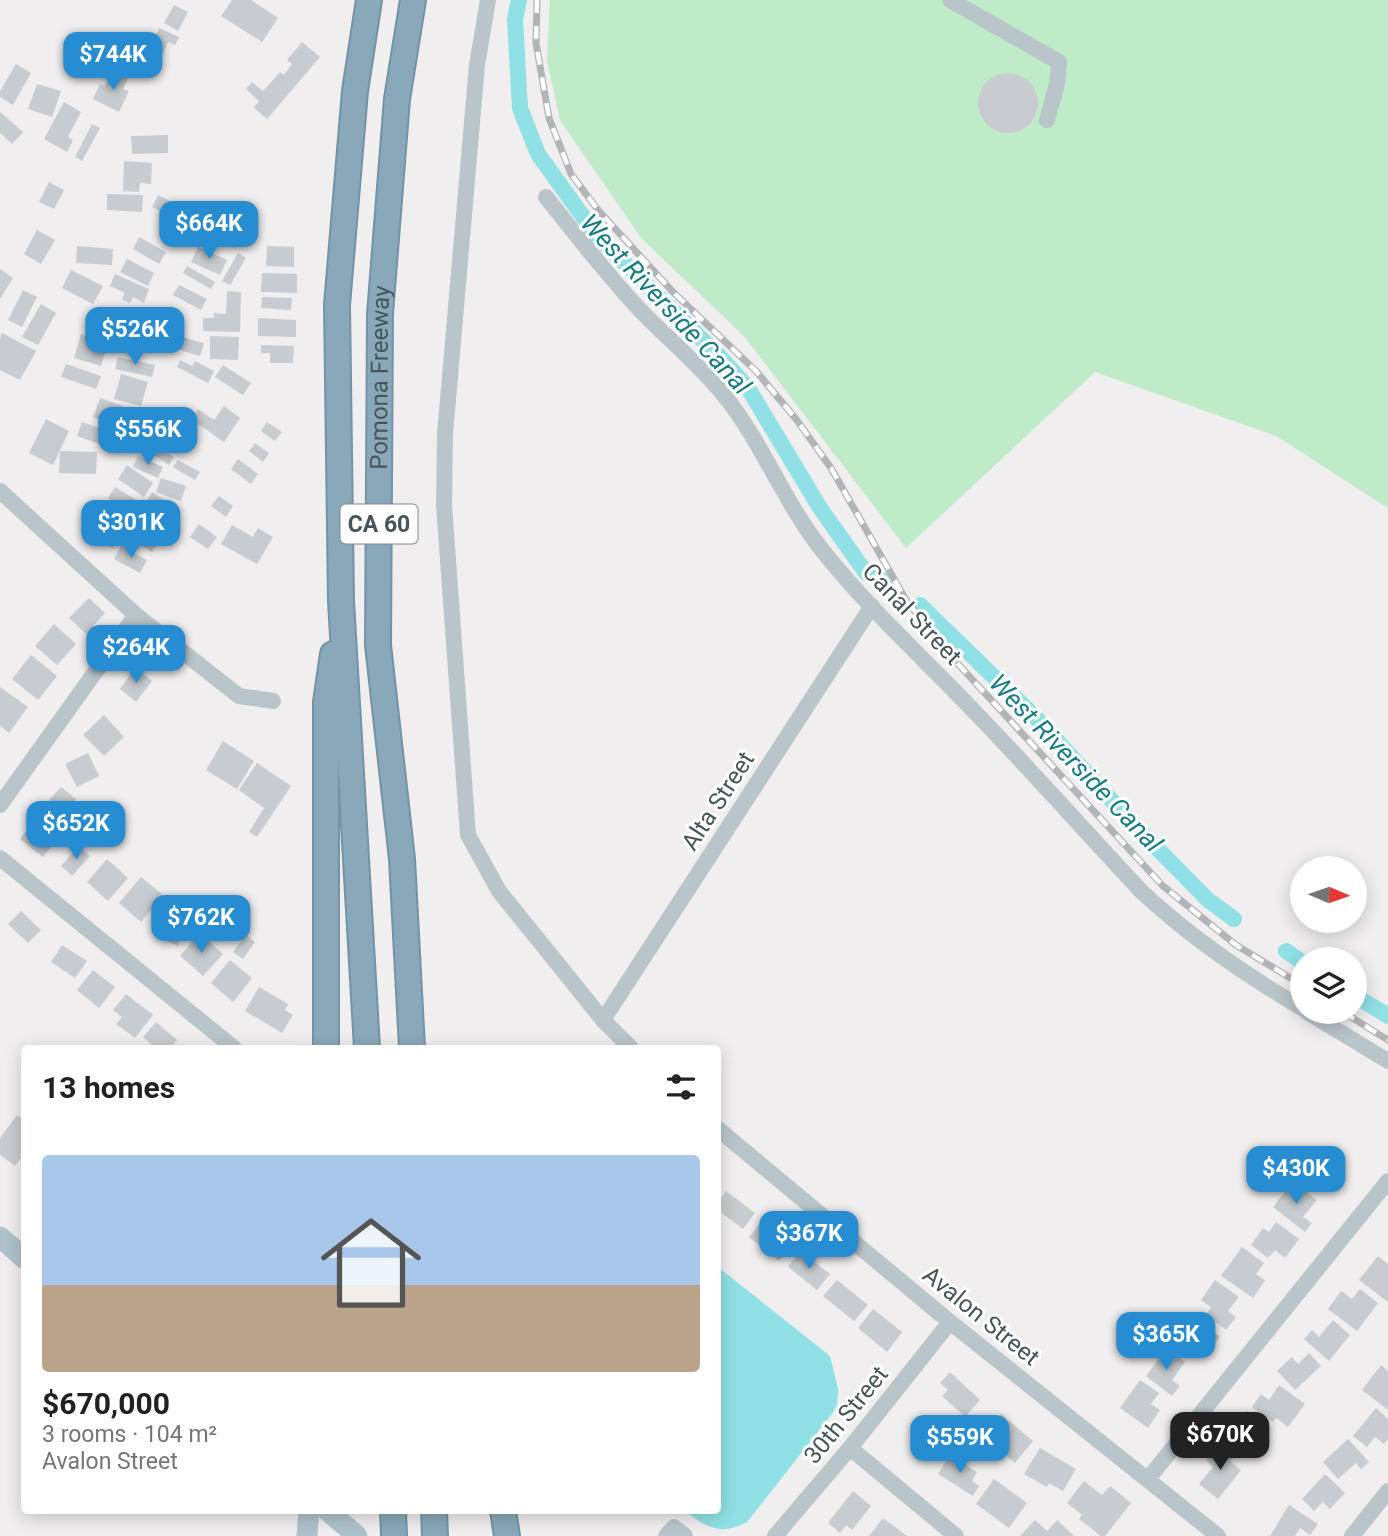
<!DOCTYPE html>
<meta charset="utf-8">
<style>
:root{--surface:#fff;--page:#f6f6f6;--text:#202124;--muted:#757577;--accent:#268dd3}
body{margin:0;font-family:Roboto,sans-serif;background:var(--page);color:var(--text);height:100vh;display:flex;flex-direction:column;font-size:26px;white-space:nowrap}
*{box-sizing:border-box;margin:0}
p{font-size:23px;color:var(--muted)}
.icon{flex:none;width:38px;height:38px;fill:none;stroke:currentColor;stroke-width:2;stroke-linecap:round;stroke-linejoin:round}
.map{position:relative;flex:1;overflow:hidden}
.panel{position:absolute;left:21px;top:1045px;width:700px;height:469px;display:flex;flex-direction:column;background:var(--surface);border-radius:7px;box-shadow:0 4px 18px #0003}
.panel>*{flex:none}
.needle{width:46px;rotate:92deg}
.fabs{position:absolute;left:1290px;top:856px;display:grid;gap:14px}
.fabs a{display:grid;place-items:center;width:77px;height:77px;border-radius:50%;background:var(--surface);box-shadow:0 4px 18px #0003;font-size:35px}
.price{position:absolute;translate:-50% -60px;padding:0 16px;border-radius:14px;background:var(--accent);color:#fff;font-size:23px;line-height:46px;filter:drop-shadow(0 2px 4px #0008)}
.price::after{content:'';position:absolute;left:50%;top:42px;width:21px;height:16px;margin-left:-10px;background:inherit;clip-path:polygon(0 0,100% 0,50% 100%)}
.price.on{background:#222;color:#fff}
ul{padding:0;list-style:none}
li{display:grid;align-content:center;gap:14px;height:371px;padding:0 21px}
li span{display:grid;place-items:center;height:217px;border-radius:7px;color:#555}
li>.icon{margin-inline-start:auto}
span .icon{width:126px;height:126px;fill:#fffc;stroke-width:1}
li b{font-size:30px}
h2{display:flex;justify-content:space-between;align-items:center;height:84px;padding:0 21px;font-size:30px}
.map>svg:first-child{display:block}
.green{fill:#bfebc9}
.water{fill:#8fe1e5}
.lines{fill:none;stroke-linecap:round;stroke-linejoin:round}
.canal{stroke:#8fe1e5;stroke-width:16}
.building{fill:#c8ccd0}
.highway-casing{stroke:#7494a5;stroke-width:28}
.minor{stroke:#bac5ca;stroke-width:16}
.major{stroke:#afc2cb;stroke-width:21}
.highway{stroke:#89a8b9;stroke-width:24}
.rail-casing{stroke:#b1b5b8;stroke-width:7}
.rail{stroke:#fff;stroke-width:4.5;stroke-dasharray:13;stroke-linecap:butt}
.labels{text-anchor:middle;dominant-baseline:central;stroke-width:6;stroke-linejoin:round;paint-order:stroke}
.shield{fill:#fff;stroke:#7e878c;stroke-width:2}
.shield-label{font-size:23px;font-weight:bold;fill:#47545a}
.street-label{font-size:24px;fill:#47545a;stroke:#fff}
.water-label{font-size:26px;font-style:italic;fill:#157d82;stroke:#fff}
</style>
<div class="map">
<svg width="1388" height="1536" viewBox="0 0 1388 1536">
<rect width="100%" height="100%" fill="#f0eeee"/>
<path class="green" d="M 550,0 L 1388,0 L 1388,508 L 1276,436 L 1095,372 L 906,548 L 744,336 L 641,238 L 560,120 L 547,61 Z"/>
<path class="water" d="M 718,1267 L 830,1356 L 838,1389 L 837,1405 L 832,1414 L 747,1522 C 722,1536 706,1528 684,1510 L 718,1510 Z"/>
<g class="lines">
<path class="canal" d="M 519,0 L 515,19 L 520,108 L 538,154 L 597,236 L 722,359 L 748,388 L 820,508 L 866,573 L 884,581
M 920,605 L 1036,718 L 1136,827 L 1208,900 L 1234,919
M 1286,951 L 1302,962
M 1354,995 L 1388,1016"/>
</g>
<path class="building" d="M 232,0 L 251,0 L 278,18 L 262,42 L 221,16 Z
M 174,5 L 188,12 L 178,31 L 164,23 Z
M 159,28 L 179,37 L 175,45 L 168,42 L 163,54 L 150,48 Z
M 302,42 L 320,57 L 267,119 L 254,108 L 259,101 L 246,89 L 252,82 L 263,91 L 280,72 L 284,75 L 292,64 L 287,60 Z
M 144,55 L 157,61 L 149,77 L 136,71 Z
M 16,64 L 31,73 L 13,105 L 0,97 L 0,91 Z
M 112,72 L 128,79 L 123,89 L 129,91 L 119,112 L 93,99 L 100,84 L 105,86 Z
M978 103a30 30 0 1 1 60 0a30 30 0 1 1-60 0Z
M 37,84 L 61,91 L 52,117 L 28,109 Z
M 64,102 L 81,112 L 68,137 L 73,140 L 67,152 L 44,139 Z
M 0,112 L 23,132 L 12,144 L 0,133 Z
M 92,124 L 100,128 L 82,161 L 75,157 Z
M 168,135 L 168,153 L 132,154 L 131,136 Z
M 124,161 L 152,163 L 151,184 L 140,183 L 139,192 L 123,191 Z
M 49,182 L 64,190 L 54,209 L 39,202 Z
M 107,194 L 143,195 L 142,212 L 107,210 Z
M 158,195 L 188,210 L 182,223 L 152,207 Z
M 220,208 L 250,225 L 245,234 L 216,217 Z
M 208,229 L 238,238 L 235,248 L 205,239 Z
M 37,230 L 55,240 L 41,264 L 24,254 Z
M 139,237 L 166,252 L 159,264 L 133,249 Z
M 77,246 L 113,249 L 112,265 L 76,263 Z
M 267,246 L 294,247 L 294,267 L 266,266 Z
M 198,247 L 227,260 L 220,275 L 191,262 Z
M 238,253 L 246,258 L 230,285 L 222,281 Z
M 127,259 L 154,273 L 148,286 L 120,272 Z
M 187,266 L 215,282 L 211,289 L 183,273 Z
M 0,269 L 13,278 L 0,299 Z
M 71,270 L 103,286 L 93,304 L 62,288 Z
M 262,273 L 297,274 L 297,293 L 261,292 Z
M 115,274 L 149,289 L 144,303 L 133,297 L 130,303 L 122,299 L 125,293 L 110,286 Z
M 179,285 L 207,299 L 201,310 L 173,295 Z
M 23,290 L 37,297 L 22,327 L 8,320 Z
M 227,291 L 241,292 L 240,332 L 203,331 L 203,318 L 214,318 L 214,313 L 226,314 Z
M 262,297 L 292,298 L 291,310 L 261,308 Z
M 41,304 L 56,313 L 38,345 L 22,337 Z
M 258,318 L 296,320 L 296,337 L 258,336 Z
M 2,333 L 36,351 L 20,380 L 0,370 L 0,338 Z
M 81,334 L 108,342 L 101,366 L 74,358 Z
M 170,334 L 204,343 L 200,356 L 166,346 Z
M 210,336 L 239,337 L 238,360 L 210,359 Z
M 261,345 L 294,346 L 293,363 L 270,363 L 270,353 L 261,353 Z
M 118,357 L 155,365 L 152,377 L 115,369 Z
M 180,360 L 192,366 L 195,361 L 214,371 L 208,383 L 177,367 Z
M 66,364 L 101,376 L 96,389 L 61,377 Z
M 223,365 L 251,383 L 243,395 L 215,377 Z
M 121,374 L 148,382 L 141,406 L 114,399 Z
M 100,398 L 131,409 L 125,429 L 93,417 Z
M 224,406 L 240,418 L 224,442 L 191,419 L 198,409 L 214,420 Z
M 46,419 L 69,431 L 53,465 L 29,453 Z
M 82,422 L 118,435 L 113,449 L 77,436 Z
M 267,422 L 282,432 L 275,441 L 261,431 Z
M 148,440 L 174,457 L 169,465 L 143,448 Z
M 255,443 L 269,453 L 263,462 L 249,451 Z
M 60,451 L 97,452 L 96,474 L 59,473 Z
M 138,456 L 163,467 L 158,478 L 133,467 Z
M 238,459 L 258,474 L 251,484 L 231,469 Z
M 178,460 L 200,472 L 195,480 L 173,467 Z
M 127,465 L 153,483 L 144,497 L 118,479 Z
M 161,478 L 186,486 L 181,501 L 156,492 Z
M 115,487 L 141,503 L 134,514 L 108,498 Z
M 152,492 L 172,505 L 165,516 L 145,504 Z
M 219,496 L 233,506 L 226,517 L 211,506 Z
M 100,508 L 127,525 L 122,533 L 95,516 Z
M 143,508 L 169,527 L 160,540 L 134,521 Z
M 88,521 L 118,540 L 112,548 L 83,529 Z
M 130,524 L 159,542 L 152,552 L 124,535 Z
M 199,524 L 217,537 L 208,549 L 190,537 Z
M 232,525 L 253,537 L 258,528 L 273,537 L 257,564 L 221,544 Z
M 121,546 L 147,560 L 140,573 L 114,559 Z
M 89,598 L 105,613 L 86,634 L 69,618 Z
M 54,624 L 76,644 L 57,665 L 35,646 Z
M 31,655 L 57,676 L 38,700 L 12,679 Z
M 135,668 L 152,681 L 136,702 L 120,689 Z
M 0,687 L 28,707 L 9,733 L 0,726 Z
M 104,715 L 124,737 L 104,756 L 83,735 Z
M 223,741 L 254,761 L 237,789 L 206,770 Z
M 88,753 L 99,776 L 77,787 L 65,764 Z
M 257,763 L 291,786 L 257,837 L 249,832 L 264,808 L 239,790 Z
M 61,787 L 76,799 L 58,820 L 43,807 Z
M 38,816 L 61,834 L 43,857 L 20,839 Z
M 79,846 L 90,856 L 72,876 L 61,866 Z
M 107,859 L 128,878 L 108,901 L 87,882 Z
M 141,877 L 163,895 L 141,922 L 119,903 Z
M 21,911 L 41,930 L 28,943 L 8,924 Z
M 162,911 L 188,924 L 178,946 L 151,933 Z
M 200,933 L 223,954 L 203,976 L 180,956 Z
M 245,935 L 255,942 L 243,959 L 233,952 Z
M 62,945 L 87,961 L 75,978 L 51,962 Z
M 230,960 L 252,978 L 233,1002 L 211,983 Z
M 93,970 L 115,987 L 99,1008 L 77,990 Z
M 259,987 L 288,1004 L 285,1010 L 293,1015 L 282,1033 L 245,1011 Z
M 126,994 L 153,1015 L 135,1038 L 116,1024 L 122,1017 L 113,1010 Z
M 156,1022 L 177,1040 L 170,1048 L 156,1048 L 143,1037 Z
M 17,1115 L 24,1120 L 24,1154 L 15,1166 L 0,1155 L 0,1138 Z
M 1293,1181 L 1317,1200 L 1303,1217 L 1312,1223 L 1305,1232 L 1273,1207 Z
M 726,1191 L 755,1213 L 743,1229 L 718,1210 L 718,1202 Z
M 766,1216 L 796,1240 L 779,1261 L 749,1237 Z
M 1276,1222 L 1299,1239 L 1285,1258 L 1275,1250 L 1268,1258 L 1251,1245 L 1263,1228 L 1269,1232 Z
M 1242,1247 L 1264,1263 L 1256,1274 L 1265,1280 L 1253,1298 L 1221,1276 Z
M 800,1251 L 830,1274 L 817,1290 L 788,1267 Z
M 1378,1256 L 1388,1264 L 1388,1302 L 1359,1280 Z
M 837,1280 L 868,1305 L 854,1321 L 823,1296 Z
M 1215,1280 L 1239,1297 L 1228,1311 L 1236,1317 L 1226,1330 L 1206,1315 L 1211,1307 L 1201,1300 Z
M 1360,1289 L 1378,1303 L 1357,1331 L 1328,1309 L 1341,1291 L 1352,1299 Z
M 873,1309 L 902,1332 L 887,1352 L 858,1328 Z
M 1191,1314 L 1220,1337 L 1207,1354 L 1197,1347 L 1189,1356 L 1178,1347 L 1185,1338 L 1178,1332 Z
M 1333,1320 L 1350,1335 L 1329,1361 L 1304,1339 L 1312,1330 L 1319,1337 Z
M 1167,1348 L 1185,1362 L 1172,1380 L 1180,1386 L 1172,1396 L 1146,1376 Z
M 1309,1353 L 1321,1366 L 1295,1390 L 1277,1371 L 1292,1357 L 1298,1364 Z
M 1381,1365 L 1388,1371 L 1388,1410 L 1362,1390 Z
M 950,1372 L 980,1400 L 965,1417 L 942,1396 L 948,1390 L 940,1383 Z
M 1140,1380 L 1159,1393 L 1151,1404 L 1160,1410 L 1148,1428 L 1120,1408 Z
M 1279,1385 L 1305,1404 L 1288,1427 L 1276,1418 L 1273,1422 L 1252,1407 L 1261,1394 L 1269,1400 Z
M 1376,1408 L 1388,1419 L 1388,1439 L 1384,1444 L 1375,1437 L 1367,1447 L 1353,1436 Z
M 1247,1411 L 1268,1429 L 1246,1455 L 1234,1445 L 1242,1436 L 1233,1428 Z
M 1001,1414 L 1033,1441 L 1015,1463 L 983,1436 Z
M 1348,1439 L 1369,1462 L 1361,1469 L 1356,1463 L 1338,1479 L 1323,1462 Z
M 1220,1443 L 1235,1455 L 1230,1461 L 1241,1470 L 1218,1499 L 1199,1484 L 1213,1467 L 1206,1460 Z
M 1040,1448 L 1076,1469 L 1063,1491 L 1049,1483 L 1047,1487 L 1024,1474 Z
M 950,1455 L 977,1472 L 972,1481 L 979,1486 L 973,1496 L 938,1474 Z
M 1325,1474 L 1345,1493 L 1330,1509 L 1323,1502 L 1314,1511 L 1302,1499 Z
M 994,1479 L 1027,1503 L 1009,1528 L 976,1504 Z
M 1084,1481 L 1102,1495 L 1110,1486 L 1131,1503 L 1105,1536 L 1101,1536 L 1079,1519 L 1082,1515 L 1067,1503 Z
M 853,1491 L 871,1506 L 852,1530 L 846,1525 L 840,1533 L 828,1523 Z
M 1289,1505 L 1318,1524 L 1310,1535 L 1300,1528 L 1295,1536 L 1270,1536 Z
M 883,1518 L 907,1536 L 869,1536 Z
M 1035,1520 L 1047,1531 L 1057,1520 L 1074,1536 L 1020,1536 Z"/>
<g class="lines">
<defs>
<g id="highway">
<path d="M 326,1048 L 326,702 L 333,654"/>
<path d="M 367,1048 L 341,601 L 337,305 L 355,91 L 369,0"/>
<path id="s1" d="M 412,1048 L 402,859 L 378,645 L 380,314 L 397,99 L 413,0"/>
<path d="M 393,1510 L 394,1536"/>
<path d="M 434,1510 L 435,1536"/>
<path d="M 503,1510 L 507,1536"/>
</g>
</defs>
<use href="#highway" class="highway-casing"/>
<path class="minor" d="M 488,0 L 477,65 L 445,434 L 444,505 L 468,835 L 499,891 L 603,1020 L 631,1048
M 950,0 L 1059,62 L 1057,84 L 1047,120
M 546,197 C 577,236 607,275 641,311 C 668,339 698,363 723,394 C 761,440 782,498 819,546 C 864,604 920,655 971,708 C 1029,768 1084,830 1141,891 C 1190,937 1244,974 1302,1008
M 0,491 L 136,615 L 239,696 L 273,701
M 0,805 L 136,615
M 0,858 L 234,1048
M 1307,1012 L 1388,1061
M 603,1020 L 872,606
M 718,1129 L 950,1322 L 1218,1536
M 850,1448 L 956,1536
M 1148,1479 L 1388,1181
M 666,1536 L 674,1527 L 685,1536
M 775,1536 L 850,1448 L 950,1322
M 1352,1536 L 1388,1491"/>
<path class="major" d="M 0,1237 L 24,1258
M 327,1510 L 357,1536
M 307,1536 L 309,1510"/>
<use href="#highway" class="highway"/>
<defs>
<path id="rail" d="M 537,0 L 536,43 L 549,118 L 571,174 L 598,210 L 673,292 L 756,371 L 796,419 L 831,468 L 906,600 L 946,651 L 1163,886 L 1236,945 L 1302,985
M 1343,1012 L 1388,1040"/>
</defs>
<use href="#rail" class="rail-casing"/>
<use href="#rail" class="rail"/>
</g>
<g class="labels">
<rect class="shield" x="340.5" y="504.5" width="77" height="39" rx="5"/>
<g class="shield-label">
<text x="379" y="524">CA 60</text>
</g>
<g class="street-label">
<text stroke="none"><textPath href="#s1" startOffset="672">Pomona Freeway</textPath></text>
<text transform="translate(912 614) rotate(46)">Canal Street</text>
<text transform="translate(718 801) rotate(-57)">Alta Street</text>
<text transform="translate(981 1316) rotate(39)">Avalon Street</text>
<text transform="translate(846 1415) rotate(-51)">30th Street</text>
</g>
<g class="water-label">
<text transform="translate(666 304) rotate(47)">West Riverside Canal</text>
<text transform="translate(1076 763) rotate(46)">West Riverside Canal</text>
</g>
</g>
</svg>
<div class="fabs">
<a><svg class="needle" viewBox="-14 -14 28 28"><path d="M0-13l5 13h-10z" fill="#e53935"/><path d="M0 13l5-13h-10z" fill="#757577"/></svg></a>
<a><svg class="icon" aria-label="layers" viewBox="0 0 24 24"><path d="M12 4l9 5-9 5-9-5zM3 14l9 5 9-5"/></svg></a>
</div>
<b class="price" style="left:113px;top:92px">$744K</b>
<b class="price" style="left:209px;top:261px">$664K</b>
<b class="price" style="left:135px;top:367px">$526K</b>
<b class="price" style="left:148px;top:467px">$556K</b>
<b class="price" style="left:131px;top:560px">$301K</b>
<b class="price" style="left:136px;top:685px">$264K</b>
<b class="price" style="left:76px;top:861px">$652K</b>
<b class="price" style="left:201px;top:955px">$762K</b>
<b class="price" style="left:1296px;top:1206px">$430K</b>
<b class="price" style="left:809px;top:1271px">$367K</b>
<b class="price" style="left:1166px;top:1372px">$365K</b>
<b class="price on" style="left:1220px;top:1472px">$670K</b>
<b class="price" style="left:960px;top:1475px">$559K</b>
<section class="panel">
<h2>13 homes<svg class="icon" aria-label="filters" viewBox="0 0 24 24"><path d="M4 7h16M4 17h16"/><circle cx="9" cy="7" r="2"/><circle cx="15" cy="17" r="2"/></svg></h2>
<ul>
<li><span style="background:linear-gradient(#a9c7e8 60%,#b9a48a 0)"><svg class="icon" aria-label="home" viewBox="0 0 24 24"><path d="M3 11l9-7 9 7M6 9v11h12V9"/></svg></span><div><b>$670,000</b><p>3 rooms · 104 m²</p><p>Avalon Street</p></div></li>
</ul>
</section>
</div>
